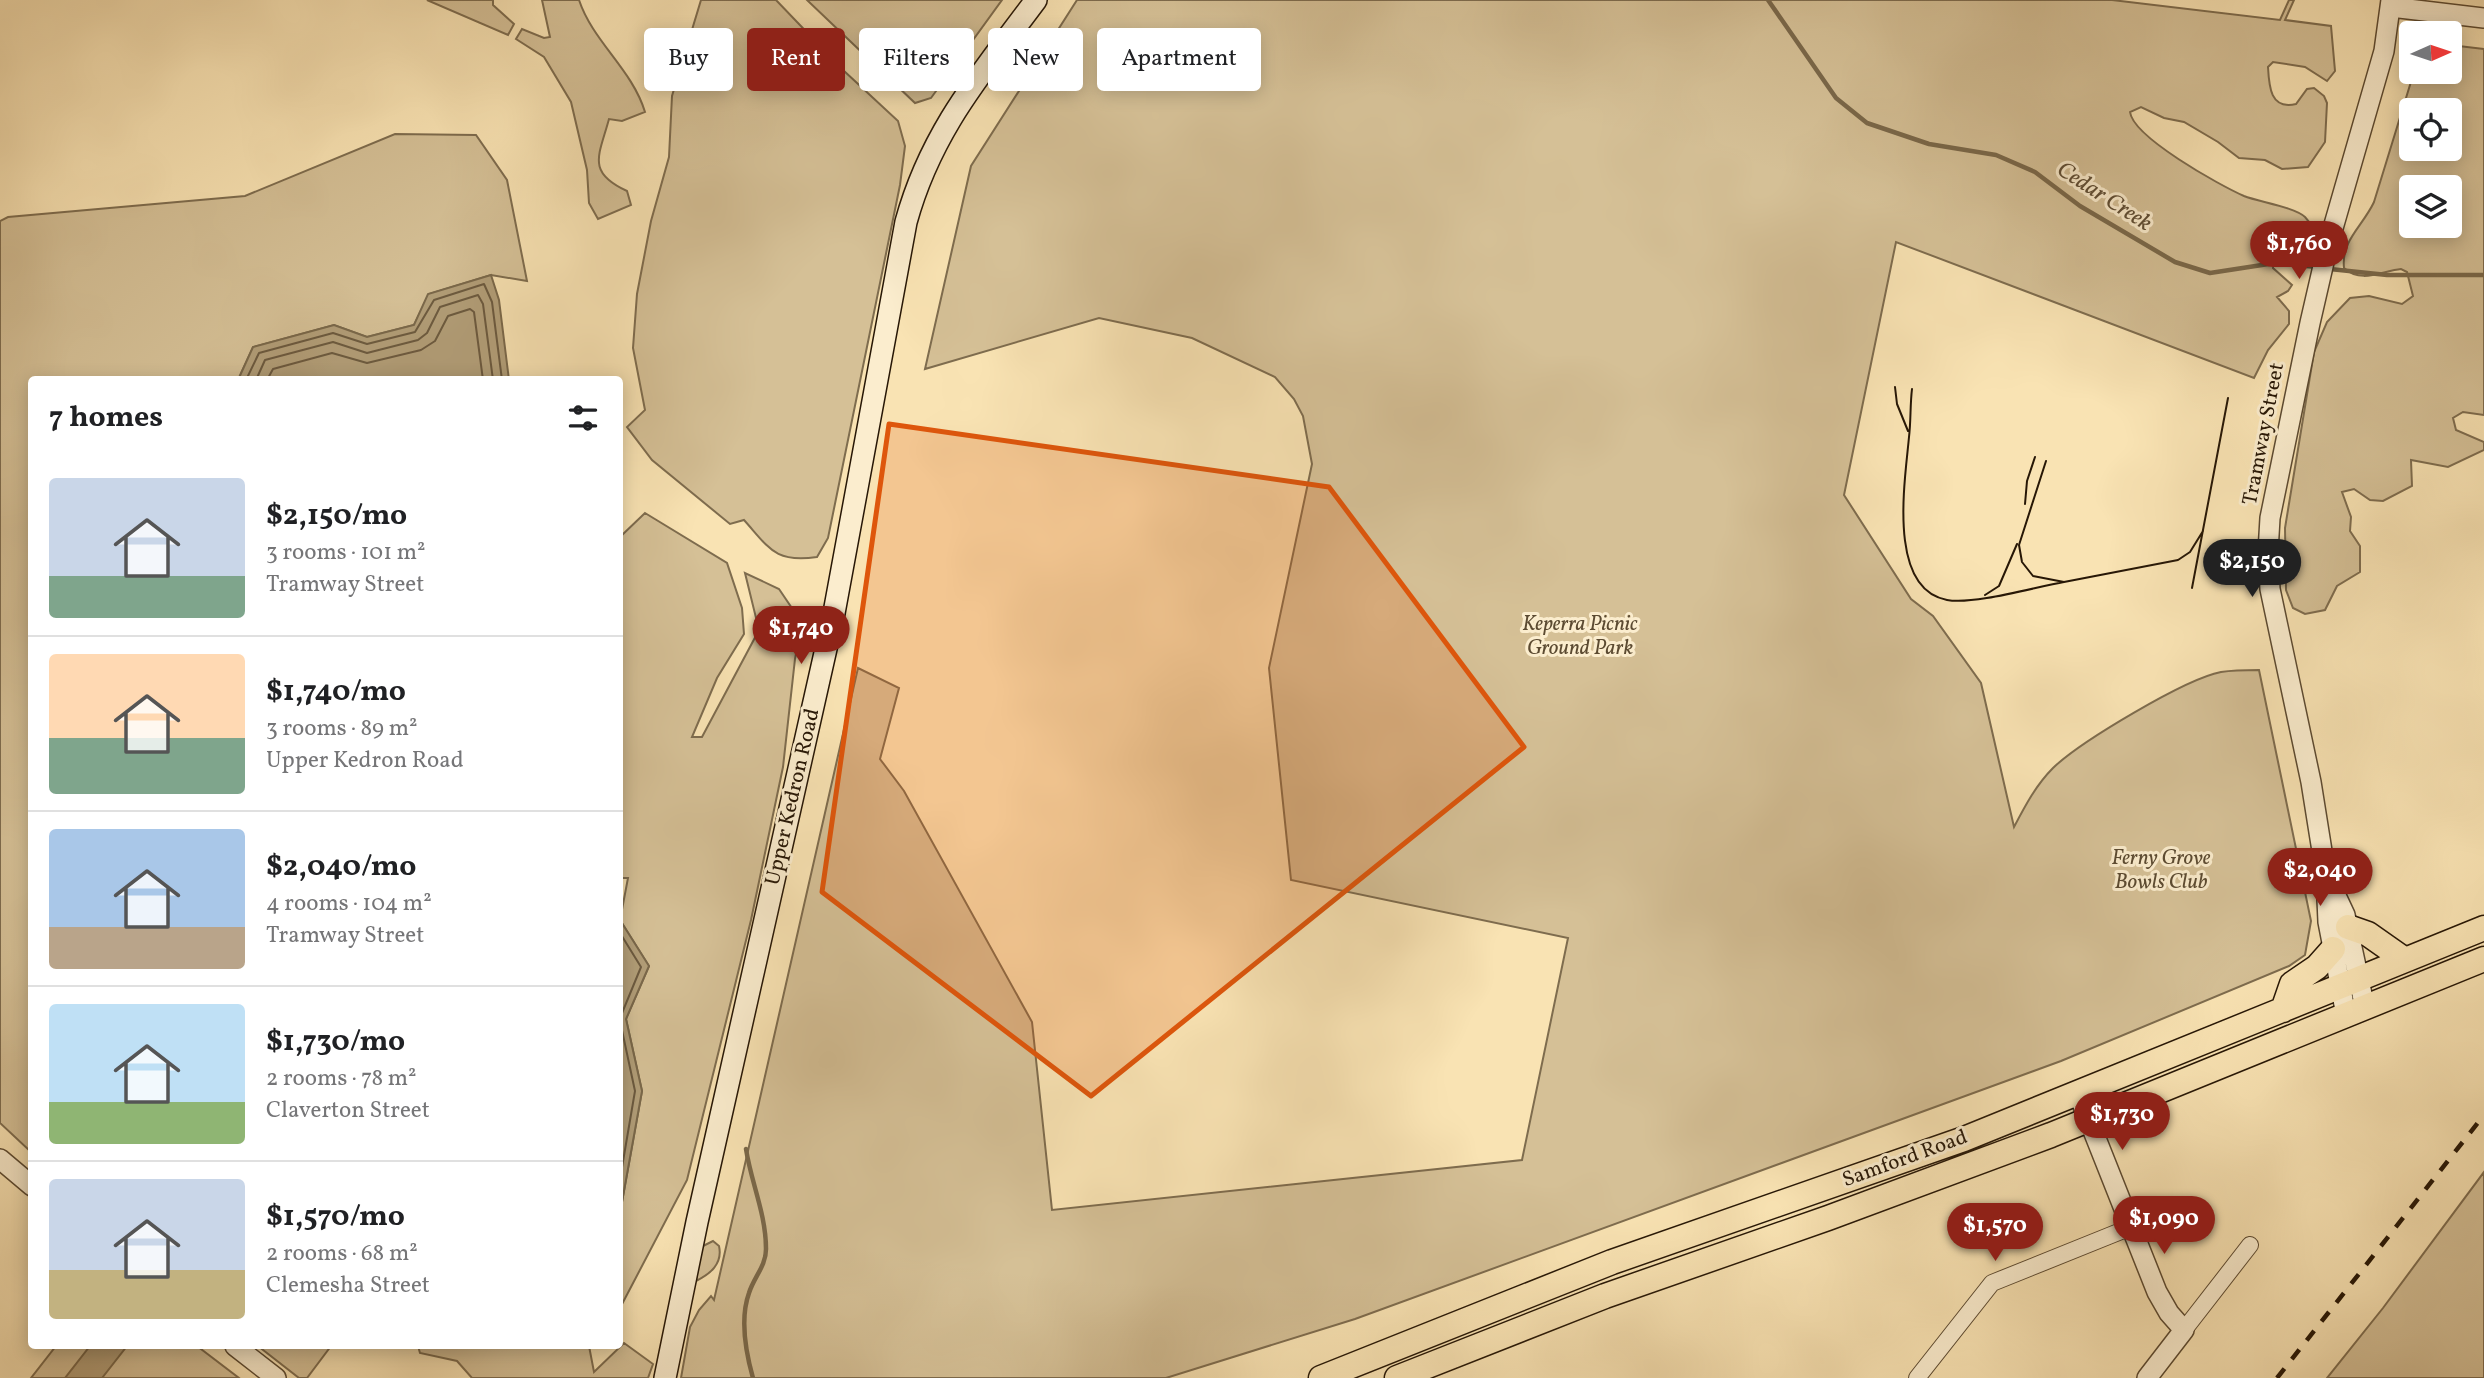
<!DOCTYPE html>
<meta charset="utf-8">
<style>
:root{--surface:#fff;--page:#f2f2f2;--text:#202124;--muted:#757577;--line:#e0e0e0;--accent:#8f2418}
body{margin:0;font-family:Vollkorn,serif;background:var(--page);color:var(--text);height:100vh;display:flex;flex-direction:column;font-size:26px;white-space:nowrap}
*{box-sizing:border-box;margin:0}
p{font-size:23px;color:var(--muted)}
.icon{flex:none;width:38px;height:38px;fill:none;stroke:currentColor;stroke-width:2;stroke-linecap:round;stroke-linejoin:round}
.map{position:relative;flex:1;overflow:hidden}
.sheet{position:absolute;left:28px;top:376px;width:595px;height:973px;display:flex;flex-direction:column;background:var(--surface);border-radius:7px;box-shadow:0 4px 18px #0003}
.sheet>*{flex:none}
.hud{position:absolute;left:644px;top:28px;width:665px;height:63px;display:flex;gap:14px}
.needle{width:46px;rotate:87deg}
.controls{position:absolute;left:2399px;top:21px;display:grid;gap:14px}
.controls a{display:grid;place-items:center;width:63px;height:63px;border-radius:7px;background:var(--surface);box-shadow:0 4px 18px #0003;font-size:35px}
.price{position:absolute;translate:-50% -60px;padding:0 16px;border-radius:24px;background:var(--accent);color:#fff;font-size:23px;line-height:46px;filter:drop-shadow(0 2px 4px #0008)}
.price::after{content:'';position:absolute;left:50%;top:42px;width:21px;height:16px;margin-left:-10px;background:inherit;clip-path:polygon(0 0,100% 0,50% 100%)}
.price.selected{background:#222;color:#fff}
ul{padding:0;list-style:none}
li{display:flex;align-items:center;gap:21px;height:175px;padding:0 21px}
li+li{border-top:2px solid var(--line)}
li span{display:grid;place-items:center;flex:none;width:196px;height:140px;border-radius:7px;color:#555}
li>.icon{margin-inline-start:auto}
span .icon{width:84px;height:84px;fill:#fffc;stroke-width:1}
li b{font-size:30px}
h2{display:flex;justify-content:space-between;align-items:center;height:84px;padding:0 21px;font-size:30px}
.tag{padding:0 24px;border-radius:7px;background:var(--surface);box-shadow:0 4px 18px #0003;font-size:24px;line-height:63px}
.tag.selected{background:var(--accent);color:#fff}
.map>svg:first-child{display:block}
.green{fill:#d5c096;stroke:#7e6c4e;stroke-width:2;fill-rule:evenodd}
.water{fill:#b29e78;stroke:#7a684a;stroke-width:2}
.lines{fill:none;stroke-linecap:round;stroke-linejoin:round}
.shore{stroke:#6c5a3f;stroke-width:2}
.stream{stroke:#7a684a;stroke-width:4.5}
.minor-casing{stroke:#5c4a31;stroke-width:18}
.tertiary-casing{stroke:#5c4a31;stroke-width:22}
.secondary-casing{stroke:#271706;stroke-width:24}
.primary-casing{stroke:#271706;stroke-width:27}
.minor{stroke:#fbedce;stroke-width:16}
.tertiary{stroke:#fbedce;stroke-width:19}
.secondary{stroke:#fbedce;stroke-width:21}
.primary{stroke:#f9e3b3;stroke-width:24}
.tram{stroke:#271706;stroke-width:2}
.rail{stroke:#271706;stroke-width:4.5;stroke-dasharray:12 12;stroke-linecap:butt}
.marked{fill:#de560c;fill-opacity:0.2;stroke:#de560c;stroke-width:5;stroke-linejoin:round}
.labels{text-anchor:middle;dominant-baseline:central;stroke-width:6;stroke-linejoin:round;paint-order:stroke}
.street-label{font-size:21px;fill:#271706;stroke:#fbedce}
.park-label{font-size:21px;font-style:italic;fill:#5b4a31;stroke:#fbedce}
.water-label{font-size:23px;font-style:italic;fill:#5f4d34;stroke:#fbedce}
</style>
<div class="map">
<svg width="2484" height="1378" viewBox="0 0 2484 1378">
<rect width="100%" height="100%" fill="#f9e3b3"/>
<filter id="stains"><feTurbulence type="fractalNoise" baseFrequency=".00286" numOctaves="4"/><feColorMatrix values="0 0 0 0 .2 0 0 0 0 .09 0 0 0 0 .02 0 0 0 .5 -.17"/></filter>
<radialGradient id="worn" r=".72"><stop offset=".6" stop-color="#630" stop-opacity="0"/><stop offset="1" stop-color="#630" stop-opacity=".3"/></radialGradient>
<path class="green" d="M 427,0 L 493,0 L 493,5 L 514,24 L 508,35 Z
M 542,0 L 579,0 C 593,42 632,69 645,112 L 622,121 L 609,119 C 599,156 586,172 627,191 L 631,205 L 598,219 L 589,203 L 587,170 L 571,102 L 544,57 L 516,39 L 522,29 L 544,38 L 550,37 Z
M 701,0 L 776,0 L 843,70 L 898,121 L 905,146 L 900,185 L 828,538 L 817,557 C 775,563 770,549 744,520 L 730,524 L 652,460 L 627,427 L 645,410 L 633,348 L 637,294 L 651,221 L 669,157 L 672,96 Z
M 807,0 L 1002,0 L 931,98 L 915,103 Z
M 1077,0 L 2112,0 L 2280,20 L 2289,0 L 2294,0 L 2285,20 L 2331,26 L 2335,71 L 2327,81 L 2305,67 L 2273,62 L 2268,67 C 2269,86 2270,110 2296,104 L 2307,89 L 2314,88 L 2324,96 L 2327,103 L 2325,142 L 2308,167 L 2282,169 L 2265,160 L 2239,158 L 2218,142 L 2184,122 L 2164,118 L 2141,107 L 2130,112 C 2133,137 2219,185 2244,196 C 2259,202 2294,207 2305,217 C 2316,228 2316,248 2305,260 C 2294,262 2286,252 2275,254 L 2273,268 L 2292,285 L 2288,291 L 2277,297 L 2289,311 L 2289,324 L 2268,350 L 2254,378 L 1896,242 L 1844,495 L 1911,599 L 1933,616 L 1981,683 L 2014,827 C 2025,806 2036,785 2053,768 C 2080,742 2185,679 2221,672 C 2234,670 2247,670 2259,670 L 2311,921 L 2305,955 L 2289,966 L 2061,1061 L 1355,1319 L 1166,1378 L 681,1378 L 690,1327 L 699,1310 L 711,1296 L 714,1300 L 858,668 L 899,688 L 880,759 L 904,791 L 1032,1022 L 1052,1210 L 1522,1160 L 1568,938 L 1291,880 L 1269,668 L 1312,464 L 1303,416 L 1294,399 L 1275,377 L 1192,338 L 1099,318 L 925,369 L 971,166 Z
M 2450,45 L 2484,49 L 2484,415 L 2463,412 L 2453,418 L 2456,430 L 2484,442 L 2484,450 L 2448,467 L 2411,460 L 2412,486 L 2383,501 L 2370,500 L 2354,489 L 2342,492 L 2351,517 L 2350,531 L 2360,546 L 2360,572 L 2337,586 L 2325,610 L 2305,614 L 2293,608 L 2286,590 L 2285,528 L 2314,352 L 2327,322 L 2350,298 L 2369,296 L 2402,304 L 2413,296 L 2407,272 L 2401,269 C 2382,271 2361,284 2344,268 C 2341,240 2363,226 2374,202 L 2414,72 L 2450,72 ZM 2412,110 L 2450,110 L 2450,149 L 2412,149 ZM 2412,187 L 2450,187 L 2450,226 L 2412,226 Z
M 395,134 L 476,135 L 507,180 L 527,281 L 491,275 L 429,294 L 414,325 L 367,337 L 334,325 L 253,347 L 238,380 L 32,380 L 31,1152 L 0,1123 L 0,221 L 8,217 L 245,196 Z
M 645,513 L 727,563 L 742,608 L 744,634 L 717,678 L 692,737 L 702,737 L 759,630 L 745,573 L 779,589 L 802,623 L 795,659 L 783,767 L 751,920 L 687,1180 L 620,1308 L 620,1213 L 642,1091 L 626,1019 L 649,966 L 620,920 L 628,878 L 620,878 L 620,537 Z
M 2484,1172 L 2484,1378 L 2327,1378 L 2383,1308 Z
M 713,1241 L 719,1246 C 723,1264 710,1274 696,1281 L 701,1247 Z
M 624,1343 L 653,1364 L 648,1378 L 472,1378 L 457,1361 L 420,1353 L 418,1346 L 589,1346 L 594,1372 Z
M 56,1346 L 197,1346 L 239,1378 L 31,1378 Z
M 258,1346 L 331,1346 L 307,1378 L 299,1378 Z"/>
<path class="water" d="M 491,275 L 499,300 L 509,380 L 238,380 L 253,347 L 334,325 L 367,337 L 414,325 L 428,294 Z
M 620,920 L 649,966 L 626,1019 L 642,1091 L 620,1213 Z
M 90,1346 L 127,1346 L 102,1378 L 65,1378 Z"/>
<g class="lines">
<path class="shore" d="M 246,380 L 259,353 L 333,333 L 367,344 L 415,332 L 434,300 L 484,284 L 492,302 L 502,380
M 256,380 L 265,360 L 333,342 L 367,353 L 418,340 L 427,333 L 440,307 L 478,295 L 483,304 L 493,380
M 267,380 L 273,369 L 332,353 L 367,363 L 421,350 L 435,341 L 448,316 L 470,309 L 474,312 L 483,380
M 620,933 L 641,967 L 620,1018
M 620,1021 L 635,1091 L 620,1179"/>
<path class="stream" d="M 1768,0 L 1836,98 L 1867,123 L 1929,144 L 1996,155 L 2035,172 L 2080,206 L 2175,262 L 2210,273 L 2275,263 L 2317,267
M 2330,269 L 2387,275 L 2484,275
M 746,1149 C 751,1182 766,1214 766,1249 C 766,1266 754,1277 749,1293 C 740,1318 746,1353 753,1378"/>
<defs>
<path id="minor" d="M 2184,1330 L 2250,1245
M 1917,1378 L 1992,1283 L 2131,1227"/>
<path id="tertiary" d="M 2391,7 L 2484,18
M 2330,883 L 2345,915 L 2365,1008
M 2346,1015 L 2328,922 L 2326,876 L 2311,782 L 2270,589 L 2268,552 L 2270,518 L 2310,323 L 2327,249 L 2384,51 L 2391,0
M 2078,1093 L 2157,1292 L 2169,1313 L 2184,1330 L 2147,1378
M 0,1159 L 32,1186
M 235,1346 L 276,1378"/>
<path id="secondary" d="M 665,1378 L 697,1222 L 834,613 L 906,222 C 931,131 981,74 1036,0"/>
<path id="primary" d="M 2348,927 L 2368,934 L 2405,960
M 2283,1010 L 2292,984 L 2317,967 L 2333,949
M 1321,1378 L 1612,1262 L 1964,1139 L 2484,928
M 1397,1378 L 1605,1296 L 1828,1218 L 2051,1135 L 2484,959"/>
</defs>
<use href="#minor" class="minor-casing"/>
<use href="#tertiary" class="tertiary-casing"/>
<use href="#secondary" class="secondary-casing"/>
<use href="#primary" class="primary-casing"/>
<use href="#minor" class="minor"/>
<use href="#tertiary" class="tertiary"/>
<use href="#secondary" class="secondary"/>
<use href="#primary" class="primary"/>
<path class="tram" d="M 1895,387 L 1897,404 L 1908,431
M 1912,389 C 1910,405 1911,421 1909,437 C 1905,481 1887,589 1947,600 C 1974,605 2035,587 2064,582
M 2046,461 L 2019,545 L 2022,562 L 2033,576 L 2064,582 L 2178,560 L 2190,552 L 2203,531
M 2025,504 L 2027,481 L 2035,457
M 2192,588 L 2228,398
M 1985,595 L 1999,586 L 2017,544"/>
<path class="rail" d="M 2277,1378 L 2484,1115"/>
</g>
<path class="marked" d="M 889,424 L 1329,487 L 1524,747 L 1091,1096 L 822,892 Z"/>
<g class="labels">
<g class="street-label">
<text transform="translate(2264 434) rotate(-79)">Tramway Street</text>
<text transform="translate(793 797) rotate(-77)">Upper Kedron Road</text>
<text transform="translate(1905 1159) rotate(-20)">Samford Road</text>
</g>
<g class="park-label">
<text x="1580" y="624">Keperra Picnic<tspan x="1580" dy="24">Ground Park</tspan></text>
<text x="2161" y="858">Ferny Grove<tspan x="2161" dy="24">Bowls Club</tspan></text>
</g>
<g class="water-label">
<text transform="translate(2104 197) rotate(33)">Cedar Creek</text>
</g>
</g>
<rect width="100%" height="100%" filter="url(#stains)"/>
<rect width="100%" height="100%" fill="url(#worn)"/>
</svg>
<div class="controls">
<a><svg class="needle" viewBox="-14 -14 28 28"><path d="M0-13l5 13h-10z" fill="#e53935"/><path d="M0 13l5-13h-10z" fill="#757577"/></svg></a>
<a><svg class="icon" aria-label="locate" viewBox="0 0 24 24"><circle cx="12" cy="12" r="6"/><path d="M12 2v4M12 18v4M2 12h4M18 12h4"/></svg></a>
<a><svg class="icon" aria-label="layers" viewBox="0 0 24 24"><path d="M12 4l9 5-9 5-9-5zM3 14l9 5 9-5"/></svg></a>
</div>
<b class="price" style="left:2299px;top:281px">$1,760</b>
<b class="price selected" style="left:2252px;top:599px">$2,150</b>
<b class="price" style="left:801px;top:666px">$1,740</b>
<b class="price" style="left:2320px;top:908px">$2,040</b>
<b class="price" style="left:2122px;top:1152px">$1,730</b>
<b class="price" style="left:2164px;top:1256px">$1,090</b>
<b class="price" style="left:1995px;top:1263px">$1,570</b>
<div class="hud">
<a class="tag">Buy</a>
<a class="tag selected">Rent</a>
<a class="tag">Filters</a>
<a class="tag">New</a>
<a class="tag">Apartment</a>
</div>
<section class="sheet">
<h2>7 homes<svg class="icon" aria-label="filters" viewBox="0 0 24 24"><path d="M4 7h16M4 17h16"/><circle cx="9" cy="7" r="2"/><circle cx="15" cy="17" r="2"/></svg></h2>
<ul>
<li><span style="background:linear-gradient(#c9d6e8 70%,#7fa58c 0)"><svg class="icon" aria-label="home" viewBox="0 0 24 24"><path d="M3 11l9-7 9 7M6 9v11h12V9"/></svg></span><div><b>$2,150/mo</b><p>3 rooms · 101 m²</p><p>Tramway Street</p></div></li>
<li><span style="background:linear-gradient(#ffd9b3 60%,#7fa58c 0)"><svg class="icon" aria-label="home" viewBox="0 0 24 24"><path d="M3 11l9-7 9 7M6 9v11h12V9"/></svg></span><div><b>$1,740/mo</b><p>3 rooms · 89 m²</p><p>Upper Kedron Road</p></div></li>
<li><span style="background:linear-gradient(#a9c7e8 70%,#b9a48a 0)"><svg class="icon" aria-label="home" viewBox="0 0 24 24"><path d="M3 11l9-7 9 7M6 9v11h12V9"/></svg></span><div><b>$2,040/mo</b><p>4 rooms · 104 m²</p><p>Tramway Street</p></div></li>
<li><span style="background:linear-gradient(#bfe0f5 70%,#8fb573 0)"><svg class="icon" aria-label="home" viewBox="0 0 24 24"><path d="M3 11l9-7 9 7M6 9v11h12V9"/></svg></span><div><b>$1,730/mo</b><p>2 rooms · 78 m²</p><p>Claverton Street</p></div></li>
<li><span style="background:linear-gradient(#c9d6e8 65%,#c2b280 0)"><svg class="icon" aria-label="home" viewBox="0 0 24 24"><path d="M3 11l9-7 9 7M6 9v11h12V9"/></svg></span><div><b>$1,570/mo</b><p>2 rooms · 68 m²</p><p>Clemesha Street</p></div></li>
</ul>
</section>
</div>
